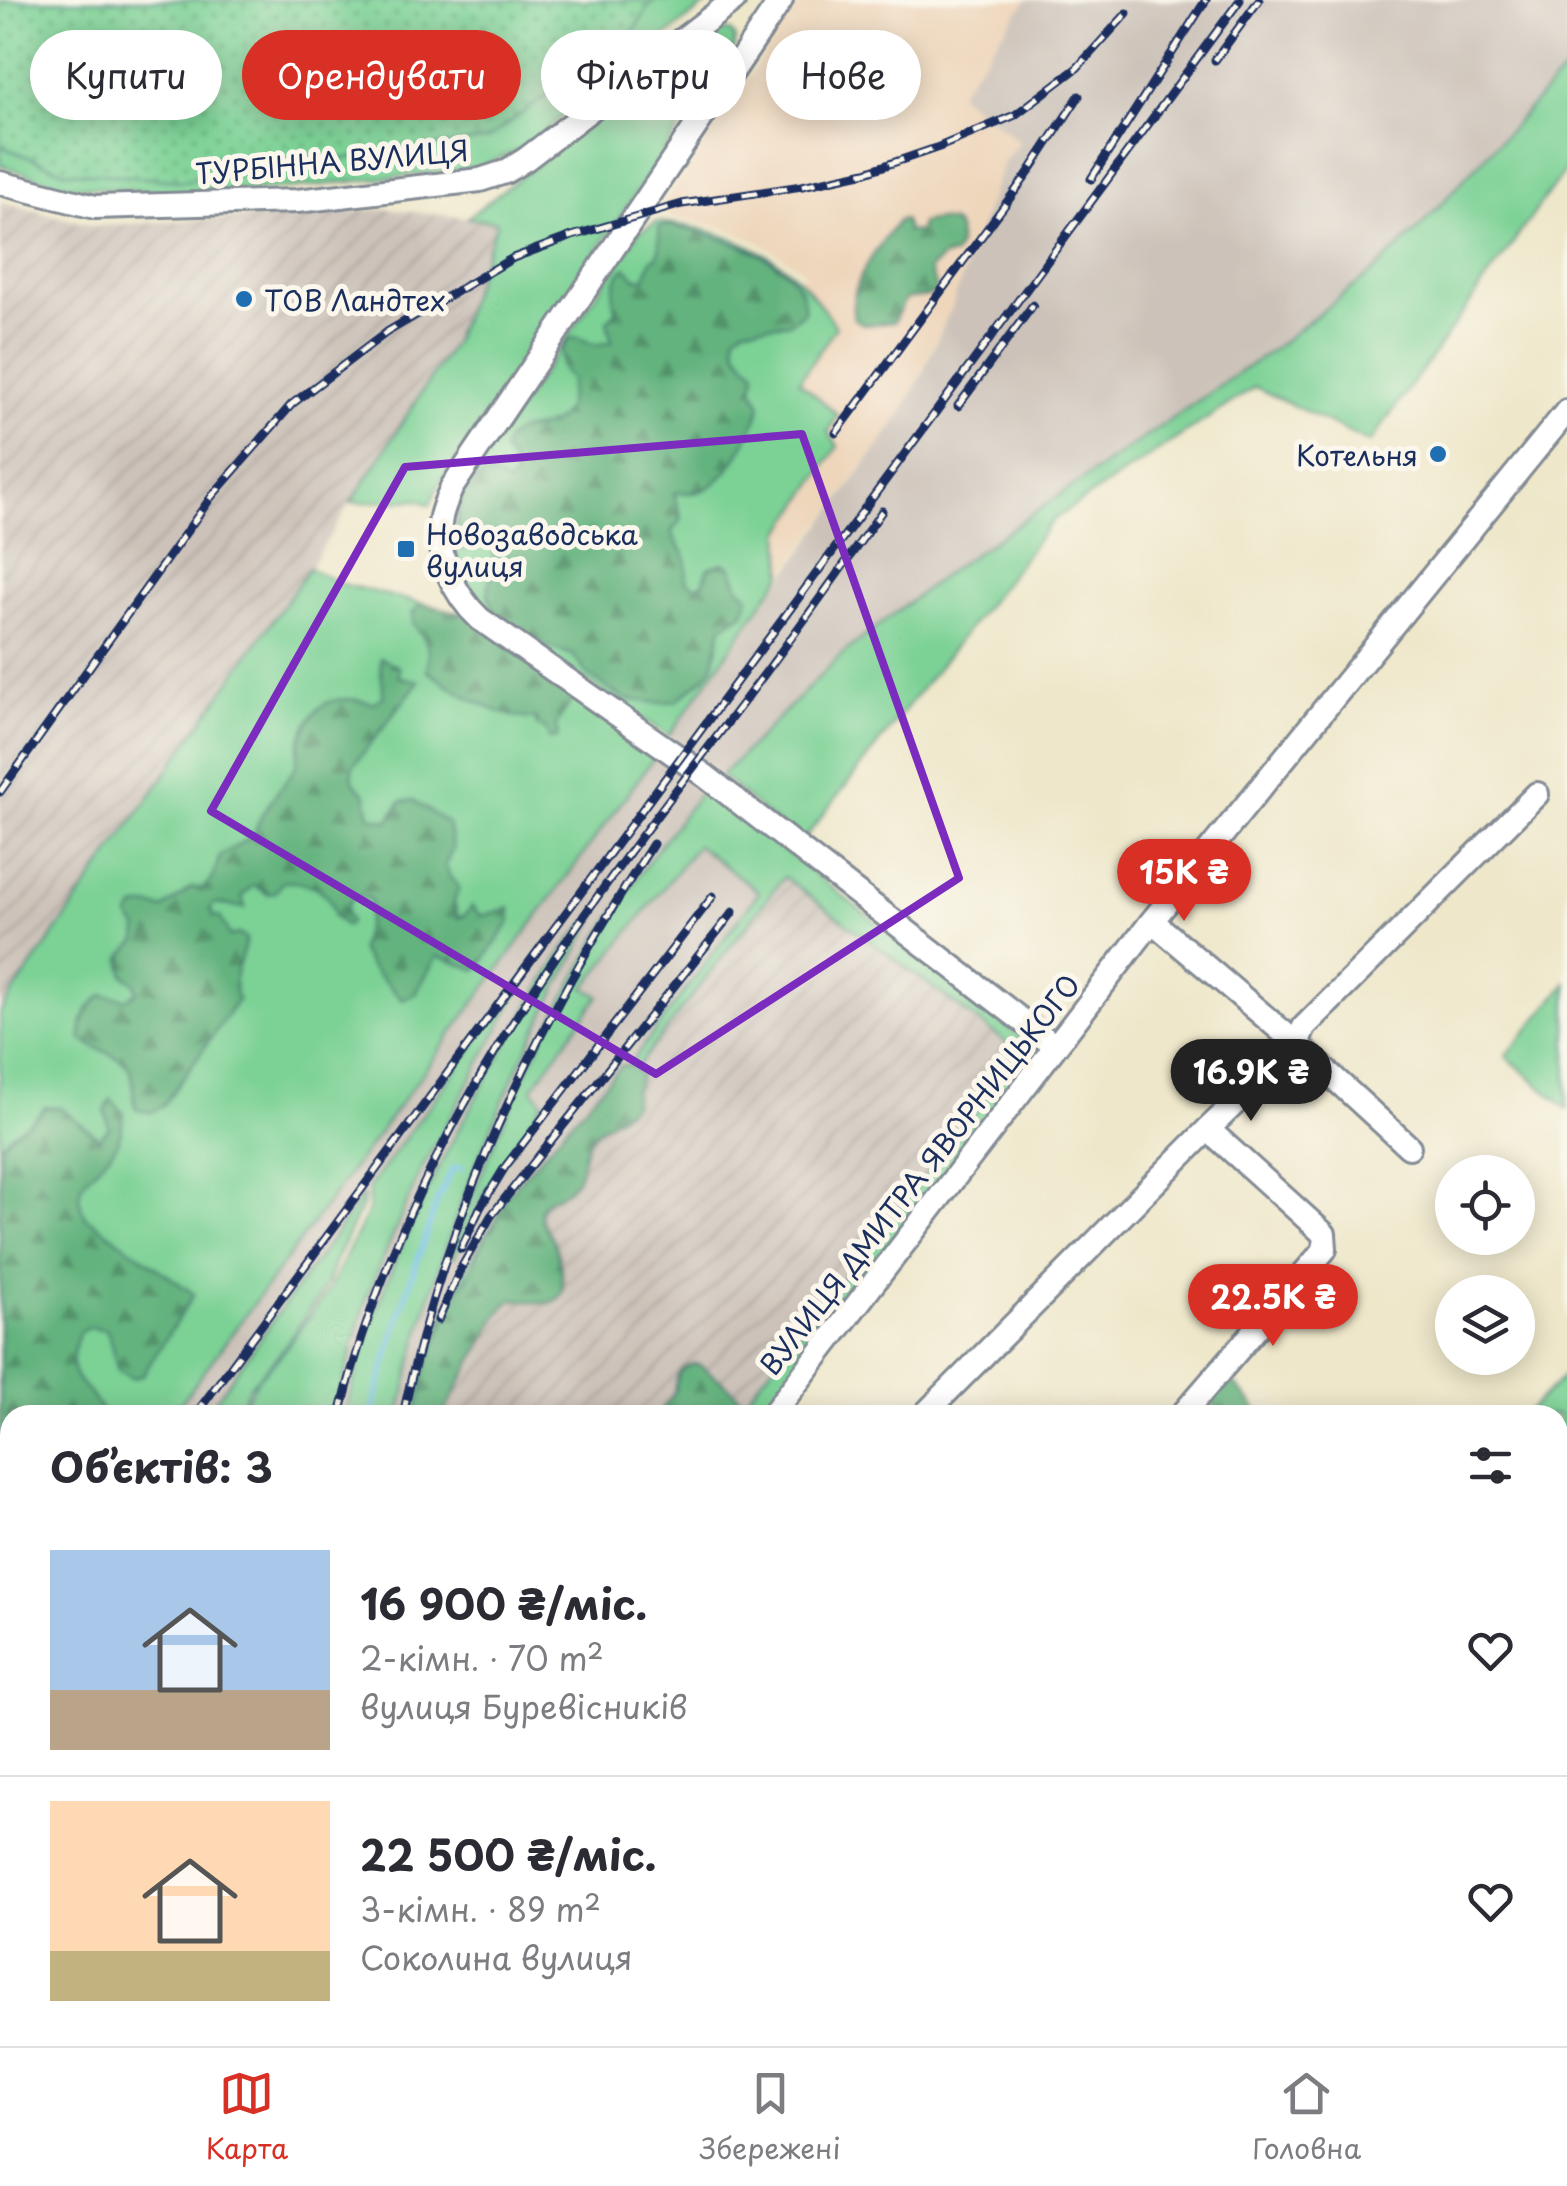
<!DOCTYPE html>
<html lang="uk">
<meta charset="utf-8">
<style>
:root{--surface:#fff;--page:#f7f7f7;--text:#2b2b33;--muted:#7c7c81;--line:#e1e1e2;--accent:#d93025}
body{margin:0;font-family:"Playpen Sans",sans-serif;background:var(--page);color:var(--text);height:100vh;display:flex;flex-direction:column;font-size:38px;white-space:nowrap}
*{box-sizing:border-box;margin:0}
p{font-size:32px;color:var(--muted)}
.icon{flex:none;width:55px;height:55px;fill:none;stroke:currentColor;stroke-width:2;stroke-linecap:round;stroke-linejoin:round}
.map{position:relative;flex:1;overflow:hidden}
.side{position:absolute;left:0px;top:1405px;width:1568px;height:642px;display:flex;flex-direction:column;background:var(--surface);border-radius:30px 30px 0 0;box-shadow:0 5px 25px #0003}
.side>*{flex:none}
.banner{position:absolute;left:30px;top:30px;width:1000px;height:90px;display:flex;gap:20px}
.tools{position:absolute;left:1435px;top:1155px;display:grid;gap:20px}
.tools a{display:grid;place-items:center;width:100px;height:100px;border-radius:50%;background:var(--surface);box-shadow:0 5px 25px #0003;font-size:50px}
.price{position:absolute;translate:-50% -85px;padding:0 22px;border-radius:35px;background:var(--accent);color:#fff;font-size:32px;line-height:65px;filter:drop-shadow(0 2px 5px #0008)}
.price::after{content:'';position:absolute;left:50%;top:60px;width:30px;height:22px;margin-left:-15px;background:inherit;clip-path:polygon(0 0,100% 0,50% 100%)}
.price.on{background:#222;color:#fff}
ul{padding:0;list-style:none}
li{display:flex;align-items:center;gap:30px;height:250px;padding:0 50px}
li+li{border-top:2px solid var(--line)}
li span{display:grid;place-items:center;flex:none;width:280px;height:200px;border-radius:0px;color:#555}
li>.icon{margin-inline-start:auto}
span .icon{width:120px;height:120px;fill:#fffc;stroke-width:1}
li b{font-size:42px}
h2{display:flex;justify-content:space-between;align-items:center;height:120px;padding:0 50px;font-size:42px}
.tag{padding:0 35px;border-radius:45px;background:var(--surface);box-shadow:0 5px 25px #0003;font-size:35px;line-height:90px}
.tag.on{background:var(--accent);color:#fff}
.menu{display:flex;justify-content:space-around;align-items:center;height:140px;border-top:2px solid var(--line);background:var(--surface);font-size:28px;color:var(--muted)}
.menu a{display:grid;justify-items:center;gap:5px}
.menu .on{color:var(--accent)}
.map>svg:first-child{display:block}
.built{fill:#eed6bb}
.industrial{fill:url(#industrial-furrows)}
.railway{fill:#ccc2b9}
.green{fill:#7bd195;stroke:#4b807a;stroke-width:2.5}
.forest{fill:url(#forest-firs);stroke:#40716e;stroke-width:2.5}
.park{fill:url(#park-dots);stroke:#4b807a;stroke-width:2.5}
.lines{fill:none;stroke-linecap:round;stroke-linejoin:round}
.stream{stroke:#70bfeb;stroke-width:5}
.minor-casing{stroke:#848b94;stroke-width:28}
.minor{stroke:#fff;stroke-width:22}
.rail-casing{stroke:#1b2f5e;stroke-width:9}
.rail{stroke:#fbf7ec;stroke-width:5;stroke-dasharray:15;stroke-linecap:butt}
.marked{fill:none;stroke:#7b2cbf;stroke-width:8;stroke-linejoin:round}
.poi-dot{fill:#1f6fb2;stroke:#fbf7ec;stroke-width:4}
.labels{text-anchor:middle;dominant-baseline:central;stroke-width:10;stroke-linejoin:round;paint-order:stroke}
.street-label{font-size:28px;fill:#1b2f5e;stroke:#fbf7ec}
.poi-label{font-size:28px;fill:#1b2f5e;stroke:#fbf7ec;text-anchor:start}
</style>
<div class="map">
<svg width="1567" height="2046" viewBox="0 0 1567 2046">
<defs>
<pattern id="industrial-furrows" width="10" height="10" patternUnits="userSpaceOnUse" patternTransform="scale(2.5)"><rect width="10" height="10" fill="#ccc2b9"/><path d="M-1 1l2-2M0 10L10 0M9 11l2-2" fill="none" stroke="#afa7a1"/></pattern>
<pattern id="forest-firs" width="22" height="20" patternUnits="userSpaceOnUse" patternTransform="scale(2.5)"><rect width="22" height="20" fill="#64b37e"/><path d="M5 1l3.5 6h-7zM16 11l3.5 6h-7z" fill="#52926a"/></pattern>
<pattern id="park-dots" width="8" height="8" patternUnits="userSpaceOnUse" patternTransform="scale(2.5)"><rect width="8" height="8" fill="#7bd195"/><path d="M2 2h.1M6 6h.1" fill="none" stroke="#64aa7d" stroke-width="1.8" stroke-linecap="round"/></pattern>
</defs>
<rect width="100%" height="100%" fill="#fbf7ec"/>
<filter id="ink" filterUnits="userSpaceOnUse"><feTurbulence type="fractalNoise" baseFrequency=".01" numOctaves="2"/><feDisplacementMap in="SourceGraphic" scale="20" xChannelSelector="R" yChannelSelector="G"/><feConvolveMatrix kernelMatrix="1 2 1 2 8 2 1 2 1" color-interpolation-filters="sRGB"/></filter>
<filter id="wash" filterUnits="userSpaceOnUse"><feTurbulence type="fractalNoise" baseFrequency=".0048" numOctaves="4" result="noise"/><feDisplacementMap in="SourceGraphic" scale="40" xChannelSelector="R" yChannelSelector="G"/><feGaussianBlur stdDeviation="2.25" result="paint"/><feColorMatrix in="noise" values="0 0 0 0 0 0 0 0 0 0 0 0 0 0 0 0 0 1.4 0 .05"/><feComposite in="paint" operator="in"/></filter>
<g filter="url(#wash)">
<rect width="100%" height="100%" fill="#eee7ca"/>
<path class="built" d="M 801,0 L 1027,0 L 958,93 L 1019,141 L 1003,163 L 952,306 L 899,418 L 783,574 L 781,533 L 838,446 L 828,432 L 837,415 L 799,382 L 836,327 L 799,279 L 805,272 L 800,268 L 759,242 L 727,229 L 670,216 L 662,206 Z"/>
<path class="industrial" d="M 0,202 L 95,226 L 387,209 L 497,221 L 453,343 L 309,568 L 0,1012 Z
M 785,876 L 1023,1054 L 733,1415 L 434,1415 L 530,1205 Z"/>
<path class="railway" d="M 1027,0 L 1567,0 L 1567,68 L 1416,231 L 1375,270 L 1272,350 L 949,571 L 841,655 L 721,776 L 669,736 L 899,418 L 924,369 L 952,306 L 1003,163 L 1019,141 L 958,93 Z
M 659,751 L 705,787 L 668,831 L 583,960 L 505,1116 L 451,1256 L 513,1146 L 532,1089 L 598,997 L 585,989 L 698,844 L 759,892 L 581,1130 L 522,1178 L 494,1217 L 460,1276 L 430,1344 L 408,1415 L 400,1415 L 402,1401 L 434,1278 L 457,1209 L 484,1138 L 521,1058 L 597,912 L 585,922 L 545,981 L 490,1072 L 415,1214 L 363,1351 L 345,1415 L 334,1415 L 367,1296 L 431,1150 L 521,994 L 532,969 L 369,1187 L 205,1415 L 172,1415 Z
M 10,1635 L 10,1683 L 0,1696 L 0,1649 Z"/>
<path class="green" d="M 653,0 L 712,0 L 521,149 L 477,168 L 295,188 L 180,194 L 60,185 L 0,165 L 0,146 L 64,171 L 633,32 Z
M 714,27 L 730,32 L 735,37 L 734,49 L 440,482 L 430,505 L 419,500 L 351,503 L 453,343 L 497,222 L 467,218 Z
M 854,34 L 872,48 L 883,47 C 889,52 897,57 901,64 C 909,82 884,112 866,112 C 855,104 833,94 826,83 C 812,58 833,40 854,34 Z
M 1567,68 L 1567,167 L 1370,443 L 1255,387 L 1053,520 L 801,843 L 721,776 L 841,655 L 949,571 L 1272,350 L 1375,270 L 1416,231 Z
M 657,222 C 707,226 767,245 802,283 C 815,296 825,312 836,327 L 799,381 L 838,415 L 828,432 L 838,446 L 781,533 L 783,574 L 669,736 L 497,622 C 459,581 443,546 462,491 L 639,232 Z
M 309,568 L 342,584 L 464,614 L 659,751 L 172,1415 L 10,1415 L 10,1635 L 0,1649 L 0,1012 Z
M 705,787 L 1030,1044 L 1032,1063 L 762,1415 L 733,1415 L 1022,1054 L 784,877 L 530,1205 L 434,1415 L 408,1415 C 444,1293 487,1219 569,1123 L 581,1129 L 759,892 L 697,845 L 585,988 L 599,996 L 532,1088 L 543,1102 L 486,1189 L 455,1257 L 450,1256 C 510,1088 591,925 705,787 Z
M 600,910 C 509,1070 437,1235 400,1415 L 345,1415 C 378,1274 446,1144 521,1021 C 543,983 566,938 600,910 Z
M 535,963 L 421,1170 L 367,1296 L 334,1415 L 239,1415 L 258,1378 L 280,1356 L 328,1291 L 368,1211 L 369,1187 Z
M 1567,983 L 1567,1109 L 1506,1056 Z
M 364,1194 L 362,1206 L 336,1259 L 326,1286 L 280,1353 L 250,1386 L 236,1415 L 205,1415 Z
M 1567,1373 L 1567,2046 L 675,2046 L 669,2038 L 1558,2038 L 1558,1415 L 1524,1415 Z
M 10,1683 L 10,1729 L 0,1745 L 0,1696 Z
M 10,1734 L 10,2038 L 202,2038 L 198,2046 L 0,2046 L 0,1752 Z"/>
<path class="forest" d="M 899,220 L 904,220 L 907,232 L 919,231 L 921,223 L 936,220 L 952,222 L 958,229 L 959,245 L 954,255 L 942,258 L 929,270 L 936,287 L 931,295 C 902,302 909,289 894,322 L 865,325 L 854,319 C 846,285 879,246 899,220 Z
M 669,225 C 710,235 810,256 804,312 L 789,323 L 745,327 L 736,334 C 732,353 744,359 756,372 L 753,388 L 761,405 C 753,432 728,485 697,492 C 689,494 682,492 674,493 L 682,520 L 672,530 C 678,556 690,543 686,581 L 697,587 L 704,582 L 708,568 L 723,563 L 731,567 L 739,588 L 749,596 L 744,613 L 722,627 L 713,666 L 704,678 L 676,701 L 657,703 L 624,699 L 587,674 L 573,655 L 531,641 L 494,610 L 488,594 L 495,545 L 483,536 C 474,545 473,552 459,548 C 449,519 468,452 507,484 L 514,478 L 515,467 L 503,451 C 511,415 546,441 565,411 C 570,404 568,390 571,380 L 562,368 L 562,349 L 569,339 L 577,337 L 595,345 L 612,342 L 607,321 L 616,312 C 611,298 613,275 626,268 L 637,279 L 645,277 L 651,261 L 659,254 L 659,227 Z
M 421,604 L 464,614 L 574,696 L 556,725 L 558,737 L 550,739 L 545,729 L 537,726 L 536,719 C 499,719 457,692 427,671 C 430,651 429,638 413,624 L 413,612 Z
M 381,658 L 399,667 L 399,677 L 419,681 L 353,766 C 350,778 354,785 365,793 L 370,816 L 388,821 L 401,802 L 413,800 L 448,824 L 453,849 L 445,865 L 450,877 L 459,887 L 454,902 L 458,918 L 465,915 L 472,906 L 481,916 L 510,908 L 511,921 L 477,970 L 437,956 L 415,994 L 403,1000 L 370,967 L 360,950 C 363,933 372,916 370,899 L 356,896 L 348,903 L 346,912 L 350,922 L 346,926 L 334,916 C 332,888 306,880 282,882 L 276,892 L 268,894 L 253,885 L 242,896 L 245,908 L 215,903 L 210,908 L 214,917 L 220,917 L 230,936 L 239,934 L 246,939 C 242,960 228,981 238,1000 L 163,1106 L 151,1112 L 137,1110 C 129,1096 137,1084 130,1070 C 123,1055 94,1050 81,1039 C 81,1019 87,1006 103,995 L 126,999 L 137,992 L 134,982 L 124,975 L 121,958 L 137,940 L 138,929 L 129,917 L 135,908 L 150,906 L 163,909 L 191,888 L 204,888 L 213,878 L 220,856 L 254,835 C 260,809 280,792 294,769 C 299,760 297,749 301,739 C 316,697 335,695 373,703 L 383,697 C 384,683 379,671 381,658 Z
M 622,1064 L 633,1066 L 641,1075 L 634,1092 L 634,1103 C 622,1118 599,1123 588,1142 C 578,1161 588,1169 567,1190 C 559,1197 547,1196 542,1207 C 537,1222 549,1230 554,1243 C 558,1252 566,1287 561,1295 C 550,1312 526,1297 511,1300 L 499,1313 L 443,1415 L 413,1415 L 422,1394 L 424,1373 L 454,1298 L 472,1269 L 485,1235 L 493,1229 L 506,1196 Z
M 111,1099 L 124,1114 C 122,1122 122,1131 119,1138 C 106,1172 63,1176 86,1217 L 194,1294 L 142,1376 L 132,1378 L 118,1371 L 107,1330 L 90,1327 L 79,1333 C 60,1383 86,1378 104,1415 L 10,1415 L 10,1468 L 0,1467 L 0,1147 C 14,1126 29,1128 45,1107 L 61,1108 L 99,1138 L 109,1128 L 105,1111 Z
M 694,1364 L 700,1365 C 717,1379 745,1393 747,1415 L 702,1415 L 691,1407 L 682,1415 L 659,1415 C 663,1404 670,1401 674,1392 C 679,1376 675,1369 694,1364 Z
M 1220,1381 L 1234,1383 L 1262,1415 L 1216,1415 L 1211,1393 Z
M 0,1518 C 14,1535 10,1554 6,1573 L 0,1577 Z
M 1567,1713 L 1567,1890 L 1558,1888 L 1558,1717 Z
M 10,1791 L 10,1932 L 1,1942 L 0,1793 Z
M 1567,1903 L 1567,2046 L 1499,2046 L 1495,2038 L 1558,2038 L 1558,1945 Z
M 10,1977 L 10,2038 L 166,2038 L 161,2046 L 0,2046 L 0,2013 Z
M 965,2038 L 1073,2038 L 1055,2046 L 961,2046 Z"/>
<path class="park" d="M 0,0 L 653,0 L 633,32 L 487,139 L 181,181 L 64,171 L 0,146 Z"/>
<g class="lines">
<path class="stream" d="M 371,1415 L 401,1309 L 438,1199 L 453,1168 L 462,1168"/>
</g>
</g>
<g filter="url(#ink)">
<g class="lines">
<defs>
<path id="minor" d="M 781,0 L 452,487 C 448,496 443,507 441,517 C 434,553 454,595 480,619 L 704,775 L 1055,1046
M 0,183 L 95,207 L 297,201 L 480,180 L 505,172 L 526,159 L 734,0
M 1152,921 L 1297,1044 L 1409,1147
M 772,1415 L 1152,921 L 1567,411
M 924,1415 L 1208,1129 L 1297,1044 L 1304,1027 L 1537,794
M 1182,1415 L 1325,1249 L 1324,1234 L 1208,1129
M 601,2038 L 606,2046"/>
</defs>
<use href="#minor" class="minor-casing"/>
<use href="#minor" class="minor"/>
<defs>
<path id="rail" d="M 1215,60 L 1259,0
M 1091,179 L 1206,0
M 958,406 L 1033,305
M 836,433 L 1027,175 L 1079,96
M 0,792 L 212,496 L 292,404 L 387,332 L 513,258 L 572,236 L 682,204 L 802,186 L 866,172 L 939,147 L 1015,115 L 1077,68 L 1127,13
M 461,1249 L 480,1208 L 505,1167 L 713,896
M 438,1320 L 461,1268 L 491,1216 L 733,912
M 195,1415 L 1240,0
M 340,1415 C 404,1148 570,927 735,713 C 786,647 834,579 882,511
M 403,1415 C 447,1209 538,1019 653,844
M 0,1660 L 10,1647
M 343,2038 L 345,2046
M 395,2038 L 396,2046"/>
</defs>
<use href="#rail" class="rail-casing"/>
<use href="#rail" class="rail"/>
</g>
</g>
<path class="marked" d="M 802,434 L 959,878 L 656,1074 L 211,811 L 405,467 Z"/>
<g class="poi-dot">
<circle cx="244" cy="299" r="10"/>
<circle cx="1438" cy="454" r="10"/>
<rect x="396" y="539" width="20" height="20" rx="5"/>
</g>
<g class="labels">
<g class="street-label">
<text transform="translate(332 161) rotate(-5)">ТУРБІННА ВУЛИЦЯ</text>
<text transform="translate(919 1174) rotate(-52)">ВУЛИЦЯ ДМИТРА ЯВОРНИЦЬКОГО</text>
</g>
<g class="poi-label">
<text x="264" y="299">ТОВ Ландтех</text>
<text x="1418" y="454" text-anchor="end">Котельня</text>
<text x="426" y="533">Новозаводська<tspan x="426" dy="32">вулиця</tspan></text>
</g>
</g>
</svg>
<div class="tools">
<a><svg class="icon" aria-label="locate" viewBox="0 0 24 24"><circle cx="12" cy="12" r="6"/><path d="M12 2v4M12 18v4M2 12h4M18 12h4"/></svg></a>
<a><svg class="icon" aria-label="layers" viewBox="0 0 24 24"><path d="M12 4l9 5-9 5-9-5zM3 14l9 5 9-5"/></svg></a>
</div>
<b class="price" style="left:1184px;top:924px">15K ₴</b>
<b class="price on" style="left:1251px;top:1124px">16.9K ₴</b>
<b class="price" style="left:1273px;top:1349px">22.5K ₴</b>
<div class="banner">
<a class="tag">Купити</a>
<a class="tag on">Орендувати</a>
<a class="tag">Фільтри</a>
<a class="tag">Нове</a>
</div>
<section class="side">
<h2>Об’єктів: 3<svg class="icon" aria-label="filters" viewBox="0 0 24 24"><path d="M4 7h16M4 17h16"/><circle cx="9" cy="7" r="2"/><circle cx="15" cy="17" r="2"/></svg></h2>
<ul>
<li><span style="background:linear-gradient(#a9c7e8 70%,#b9a48a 0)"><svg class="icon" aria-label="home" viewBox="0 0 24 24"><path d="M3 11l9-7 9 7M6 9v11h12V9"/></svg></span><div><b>16 900 ₴/міс.</b><p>2-кімн. · 70 m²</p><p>вулиця Буревісників</p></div><svg class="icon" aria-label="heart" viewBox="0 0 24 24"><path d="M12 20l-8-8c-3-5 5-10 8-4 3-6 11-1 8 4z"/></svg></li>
<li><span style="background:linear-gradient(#ffd9b3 75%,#c2b280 0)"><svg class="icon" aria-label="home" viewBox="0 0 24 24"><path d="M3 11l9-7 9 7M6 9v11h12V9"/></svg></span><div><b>22 500 ₴/міс.</b><p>3-кімн. · 89 m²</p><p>Соколина вулиця</p></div><svg class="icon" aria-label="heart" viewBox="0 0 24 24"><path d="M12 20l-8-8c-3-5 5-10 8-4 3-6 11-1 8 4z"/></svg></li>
</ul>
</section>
</div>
<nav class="menu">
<a class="on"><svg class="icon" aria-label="map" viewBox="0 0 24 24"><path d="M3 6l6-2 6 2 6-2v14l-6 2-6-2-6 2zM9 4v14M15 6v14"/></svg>Карта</a>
<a><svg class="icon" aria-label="saved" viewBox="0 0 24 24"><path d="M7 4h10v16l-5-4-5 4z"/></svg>Збережені</a>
<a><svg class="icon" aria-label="home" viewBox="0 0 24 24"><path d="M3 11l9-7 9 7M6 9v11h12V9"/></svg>Головна</a>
</nav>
